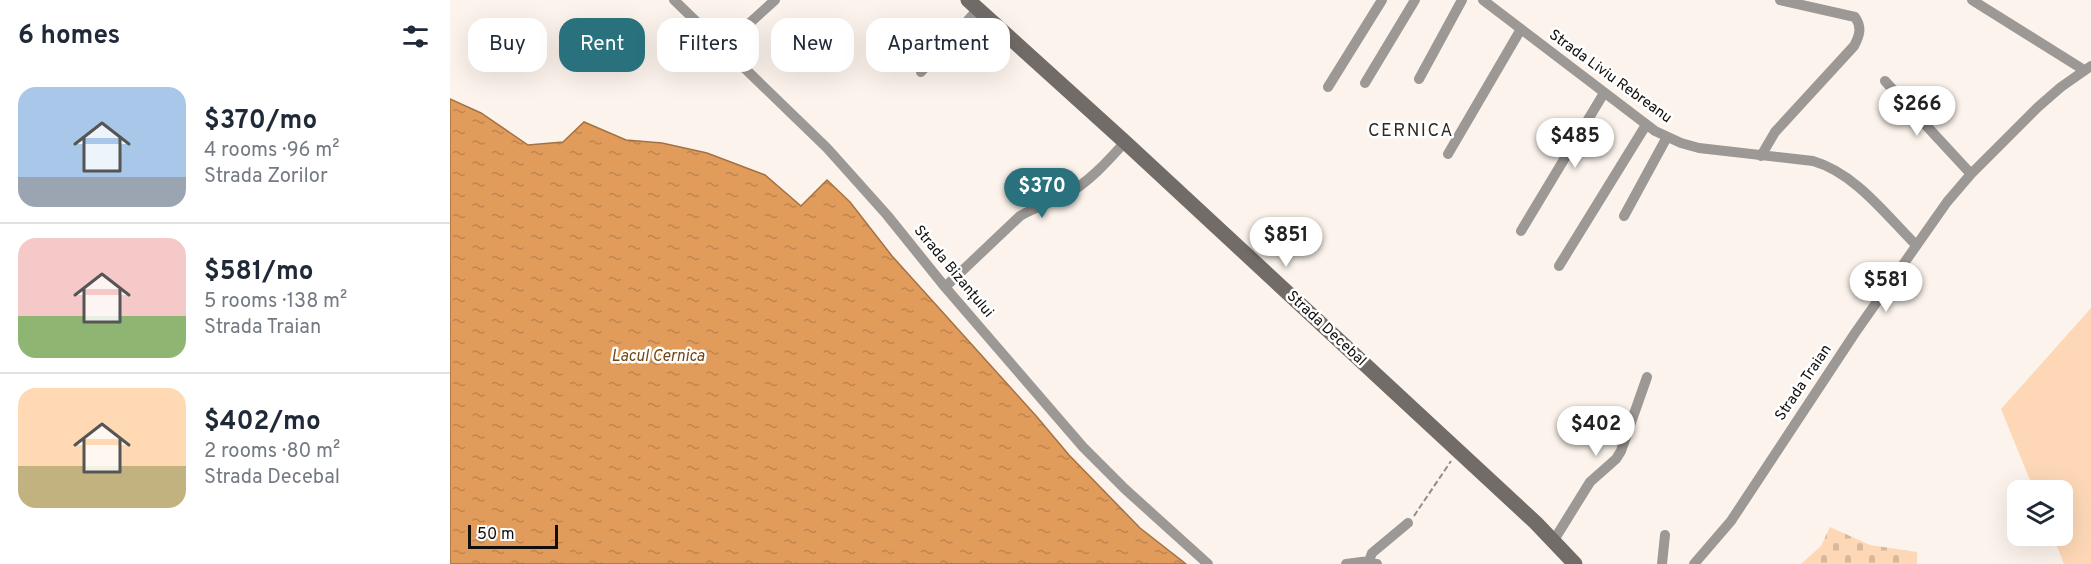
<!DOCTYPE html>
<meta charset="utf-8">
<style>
:root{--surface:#fff;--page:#f2f2f3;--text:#1f2937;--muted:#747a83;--line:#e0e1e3;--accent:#29717c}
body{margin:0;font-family:Overpass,sans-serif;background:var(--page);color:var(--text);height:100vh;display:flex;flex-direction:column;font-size:22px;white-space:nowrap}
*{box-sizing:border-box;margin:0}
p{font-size:20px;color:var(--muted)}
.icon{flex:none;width:33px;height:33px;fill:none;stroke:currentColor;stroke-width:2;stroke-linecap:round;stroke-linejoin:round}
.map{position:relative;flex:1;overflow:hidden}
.details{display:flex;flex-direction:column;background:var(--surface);width:450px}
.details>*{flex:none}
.top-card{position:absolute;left:18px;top:18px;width:570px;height:54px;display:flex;gap:12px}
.fabs{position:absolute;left:1557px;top:480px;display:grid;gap:12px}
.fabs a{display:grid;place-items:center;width:66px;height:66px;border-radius:12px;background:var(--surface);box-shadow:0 6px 24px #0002;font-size:30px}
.scale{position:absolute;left:18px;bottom:15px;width:90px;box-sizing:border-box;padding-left:6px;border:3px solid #120f0d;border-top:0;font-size:16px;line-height:21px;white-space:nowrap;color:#120f0d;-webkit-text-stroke:4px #fff;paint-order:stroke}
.price{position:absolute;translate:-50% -51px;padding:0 14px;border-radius:21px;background:#fff;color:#222;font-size:20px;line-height:39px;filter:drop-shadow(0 2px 3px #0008)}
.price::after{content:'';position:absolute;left:50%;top:36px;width:18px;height:14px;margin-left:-9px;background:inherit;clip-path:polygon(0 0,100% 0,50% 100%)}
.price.on{background:var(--accent);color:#fff}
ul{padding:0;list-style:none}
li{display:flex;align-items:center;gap:18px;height:150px;padding:0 18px}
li+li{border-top:2px solid var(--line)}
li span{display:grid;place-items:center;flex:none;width:168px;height:120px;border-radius:18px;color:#555}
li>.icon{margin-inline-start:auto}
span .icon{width:72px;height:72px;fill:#fffc;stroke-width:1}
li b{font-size:26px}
h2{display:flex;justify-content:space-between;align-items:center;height:72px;padding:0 18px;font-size:26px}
.tag{padding:0 21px;border-radius:18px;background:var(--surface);box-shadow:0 6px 24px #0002;font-size:21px;line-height:54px}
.tag.on{background:var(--accent);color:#fff}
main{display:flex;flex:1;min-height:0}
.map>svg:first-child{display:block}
.green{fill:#fed8b6}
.cemetery{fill:url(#cemetery-stones)}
.water{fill:url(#water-ripples);stroke:#a37244;stroke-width:1.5}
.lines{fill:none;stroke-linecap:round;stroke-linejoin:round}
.path{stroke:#938d88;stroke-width:2;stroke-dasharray:6 3;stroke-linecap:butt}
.street{stroke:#9c9895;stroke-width:10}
.secondary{stroke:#726c68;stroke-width:15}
.labels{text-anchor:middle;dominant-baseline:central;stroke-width:5;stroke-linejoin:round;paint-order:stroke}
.street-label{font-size:15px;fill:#120f0d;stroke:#fff}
.water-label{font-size:16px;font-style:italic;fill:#734615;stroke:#fff}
.quarter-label{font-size:18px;letter-spacing:1.5px;fill:#302a24;stroke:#fff}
</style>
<main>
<section class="details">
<h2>6 homes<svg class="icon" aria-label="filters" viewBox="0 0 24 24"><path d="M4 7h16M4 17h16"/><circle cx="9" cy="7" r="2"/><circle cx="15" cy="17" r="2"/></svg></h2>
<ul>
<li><span style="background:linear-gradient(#a9c7e8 75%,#9aa5b1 0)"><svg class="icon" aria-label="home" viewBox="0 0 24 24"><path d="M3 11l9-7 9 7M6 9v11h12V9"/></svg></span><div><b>$370/mo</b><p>4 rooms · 96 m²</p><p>Strada Zorilor</p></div></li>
<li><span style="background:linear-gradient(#f6c9c9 65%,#8fb573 0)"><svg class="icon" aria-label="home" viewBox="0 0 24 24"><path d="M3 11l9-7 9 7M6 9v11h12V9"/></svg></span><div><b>$581/mo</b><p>5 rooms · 138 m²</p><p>Strada Traian</p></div></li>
<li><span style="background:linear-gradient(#ffd9b3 65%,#c2b280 0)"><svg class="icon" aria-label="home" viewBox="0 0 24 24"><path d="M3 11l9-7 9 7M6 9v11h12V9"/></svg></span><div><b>$402/mo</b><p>2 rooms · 80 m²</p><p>Strada Decebal</p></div></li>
</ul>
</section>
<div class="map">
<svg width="1641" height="564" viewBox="0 0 1641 564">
<defs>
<pattern id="cemetery-stones" width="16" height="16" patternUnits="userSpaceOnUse" patternTransform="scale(1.5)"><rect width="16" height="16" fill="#fed8b6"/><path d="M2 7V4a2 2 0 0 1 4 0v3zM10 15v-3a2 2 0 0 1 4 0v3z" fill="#d9b89b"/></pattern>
<pattern id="water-ripples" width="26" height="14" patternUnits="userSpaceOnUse" patternTransform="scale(1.5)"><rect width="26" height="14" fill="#e19c5b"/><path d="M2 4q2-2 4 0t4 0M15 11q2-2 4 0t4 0" fill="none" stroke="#c0854e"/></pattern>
</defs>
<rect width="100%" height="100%" fill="#fcf4ec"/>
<path class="green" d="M 1641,308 L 1641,564 L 1614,564 L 1603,536 L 1612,536 L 1612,490 L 1584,490 L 1551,409 Z"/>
<path class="cemetery" d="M 1380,527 L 1420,545 L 1467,552 L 1467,564 L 1351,564 L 1371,546 Z"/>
<path class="water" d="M 0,99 L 31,113 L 78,145 L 113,142 L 134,122 L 176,140 L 212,143 L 257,153 L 315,175 L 351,206 L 377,180 L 400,202 L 442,256 L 587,417 L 619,455 L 690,528 L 736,564 L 0,564 Z"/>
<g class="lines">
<path class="path" d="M 964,516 L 1001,461"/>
<path class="street" d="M 224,0 L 377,148 L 437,215 L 495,287 L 633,447 L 675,489 L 758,564
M 1033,0 L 1205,131 L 1231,143 L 1249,148 L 1363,161 C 1405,173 1436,215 1466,245
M 1522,0 L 1634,70
M 272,48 L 325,0
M 471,72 L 528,9
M 969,79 L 1012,0
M 1435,81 L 1521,174
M 915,83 L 965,0
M 878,87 L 932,0
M 998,154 L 1071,29
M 1311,156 L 1325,132 L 1404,46 C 1410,35 1412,27 1405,17 L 1330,0
M 1174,216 L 1217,137
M 1071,231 L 1154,93
M 1109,266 L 1196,125
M 495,287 L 570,216 C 585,207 601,203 616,195 C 639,182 658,161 675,142
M 1104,540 L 1140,482 L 1166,459 L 1171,451 L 1197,377
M 919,561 L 922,553 L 958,523
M 896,564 L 919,561 L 927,564
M 1212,564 L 1215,535
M 1244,564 L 1281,521 L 1405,333 L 1497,202 L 1521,174 L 1588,107 L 1611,87 L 1641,66"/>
<path class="secondary" d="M 518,0 L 675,142 L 1086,523 L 1125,564"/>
</g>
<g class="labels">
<g class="street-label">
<text transform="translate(1160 77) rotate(36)">Strada Liviu Rebreanu</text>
<text transform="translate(503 272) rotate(50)">Strada Bizanțului</text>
<text transform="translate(876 329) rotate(43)">Strada Decebal</text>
<text transform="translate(1354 383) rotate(-56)">Strada Traian</text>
</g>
<g class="water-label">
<text x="208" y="357">Lacul Cernica</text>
</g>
<g class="quarter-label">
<text x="961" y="131">CERNICA</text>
</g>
</g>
</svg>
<div class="fabs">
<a><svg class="icon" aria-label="layers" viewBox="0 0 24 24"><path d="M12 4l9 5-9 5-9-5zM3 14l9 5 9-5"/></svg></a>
</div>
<div class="scale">50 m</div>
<b class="price" style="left:1467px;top:137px">$266</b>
<b class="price" style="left:1125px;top:169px">$485</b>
<b class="price on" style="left:592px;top:219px">$370</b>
<b class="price" style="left:836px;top:268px">$851</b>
<b class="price" style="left:1436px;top:313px">$581</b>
<b class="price" style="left:1146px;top:457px">$402</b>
<div class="top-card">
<a class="tag">Buy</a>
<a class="tag on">Rent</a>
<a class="tag">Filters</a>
<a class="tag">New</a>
<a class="tag">Apartment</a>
</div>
</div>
</main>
